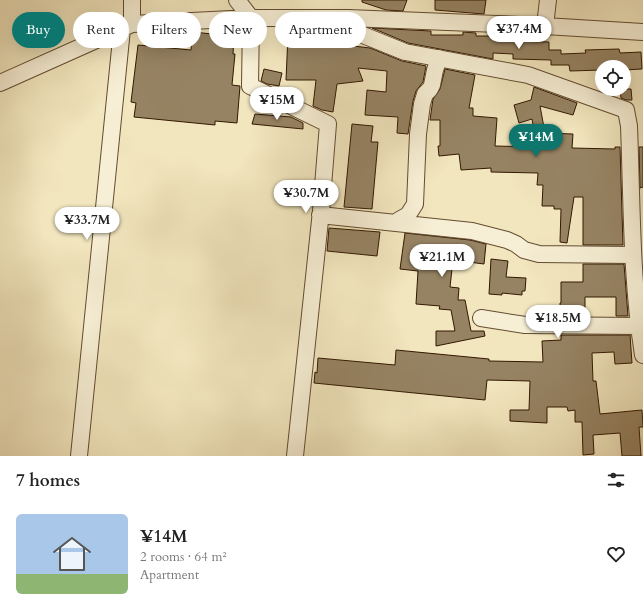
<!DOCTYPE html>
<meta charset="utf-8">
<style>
:root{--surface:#fff;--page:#f2f2f2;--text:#222;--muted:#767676;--line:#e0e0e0;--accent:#0f766e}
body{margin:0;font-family:Cardo,serif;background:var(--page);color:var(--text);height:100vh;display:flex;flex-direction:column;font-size:15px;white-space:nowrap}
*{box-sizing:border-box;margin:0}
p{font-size:13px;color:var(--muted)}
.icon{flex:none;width:22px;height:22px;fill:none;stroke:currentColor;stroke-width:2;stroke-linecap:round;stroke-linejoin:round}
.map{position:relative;height:456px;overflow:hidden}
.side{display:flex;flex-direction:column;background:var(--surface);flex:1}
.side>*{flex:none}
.guide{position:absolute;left:12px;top:12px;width:400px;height:36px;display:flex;gap:8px}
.fabs{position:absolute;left:595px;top:60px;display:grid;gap:8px}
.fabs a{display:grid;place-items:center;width:36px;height:36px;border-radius:50%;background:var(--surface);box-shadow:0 4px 16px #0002;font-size:20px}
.price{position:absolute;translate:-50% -34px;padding:0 9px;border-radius:14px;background:#fff;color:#222;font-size:13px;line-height:26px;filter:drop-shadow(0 1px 2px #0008)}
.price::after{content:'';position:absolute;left:50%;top:24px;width:12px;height:9px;margin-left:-6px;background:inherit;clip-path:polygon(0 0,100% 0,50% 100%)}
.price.current{background:var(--accent);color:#fff}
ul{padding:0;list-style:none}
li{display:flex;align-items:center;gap:12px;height:100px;padding:0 16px}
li+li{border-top:1px solid var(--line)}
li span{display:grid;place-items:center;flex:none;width:112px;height:80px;border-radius:6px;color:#555}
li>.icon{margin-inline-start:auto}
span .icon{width:48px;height:48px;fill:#fffc;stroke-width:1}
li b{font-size:17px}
h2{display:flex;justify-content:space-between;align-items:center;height:48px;padding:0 16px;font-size:17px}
.chip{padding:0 14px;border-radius:18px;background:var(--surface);box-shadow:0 4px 16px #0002;font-size:14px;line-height:36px}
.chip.current{background:var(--accent);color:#fff}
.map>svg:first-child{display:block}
.building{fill:#968363;stroke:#331801}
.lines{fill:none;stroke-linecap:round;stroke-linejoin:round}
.minor-casing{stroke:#634c30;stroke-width:18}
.minor{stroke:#f7efd5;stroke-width:16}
</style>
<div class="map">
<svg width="643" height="456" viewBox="0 0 643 456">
<rect width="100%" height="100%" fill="#f2e6be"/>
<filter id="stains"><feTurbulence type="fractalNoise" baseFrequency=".005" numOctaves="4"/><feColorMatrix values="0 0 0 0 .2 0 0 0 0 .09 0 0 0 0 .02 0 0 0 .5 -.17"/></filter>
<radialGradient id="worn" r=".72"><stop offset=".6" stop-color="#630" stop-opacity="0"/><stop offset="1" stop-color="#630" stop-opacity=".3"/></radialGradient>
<path class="building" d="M 362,0 L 407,0 L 403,11 L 386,10 L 362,2 Z
M 435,0 L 486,0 L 484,14 L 435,10 Z
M 372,28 L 431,31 L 431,35 L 463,35 L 463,32 L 476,33 L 476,36 L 511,36 L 511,41 L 549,42 L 549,50 L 561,50 L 561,54 L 586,53 L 585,50 L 619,49 L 620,53 L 641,52 L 642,69 L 624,70 L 624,67 L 602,67 L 602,70 L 570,71 L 569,65 L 551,65 L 551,60 L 513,59 L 513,54 L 493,53 L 493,59 L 408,43 Z
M 192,32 L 234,36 L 233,54 L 235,54 L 232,85 L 240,86 L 237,123 L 215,121 L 215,125 L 134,117 L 136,103 L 131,102 L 138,45 L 191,50 Z
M 288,35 L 320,37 L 320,42 L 370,48 L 402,61 L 426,66 L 423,82 L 416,91 L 413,101 L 408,134 L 397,133 L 398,117 L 365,115 L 367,90 L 386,92 L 387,71 L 358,68 L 363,81 L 337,84 L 333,112 L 322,110 L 313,106 L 316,80 L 286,80 Z
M 264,69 L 282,73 L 279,86 L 267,84 L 261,81 Z
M 445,69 L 475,75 L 469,108 L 473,108 L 473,116 L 497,118 L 495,146 L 537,147 L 532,119 L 519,123 L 514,105 L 531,100 L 534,87 L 577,103 L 573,115 L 540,106 L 545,133 L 573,134 L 572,148 L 615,149 L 615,147 L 620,147 L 623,245 L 583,245 L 583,197 L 574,197 L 567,243 L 560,242 L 561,209 L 554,209 L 554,206 L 542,206 L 543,185 L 537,185 L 538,173 L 491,172 L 491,168 L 461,170 L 459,154 L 439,156 L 438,146 L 440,146 L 440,120 L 430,120 L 433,99 L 440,89 Z
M 620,89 L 631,89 L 632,100 L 626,100 L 621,98 Z
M 255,114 L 291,117 L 303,123 L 303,129 L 252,124 Z
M 352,124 L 373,126 L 371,142 L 378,142 L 372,209 L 344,207 Z
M 639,147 L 643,147 L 643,187 L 640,188 Z
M 329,228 L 380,232 L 377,256 L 327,251 Z
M 405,233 L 470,240 L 486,244 L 484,264 L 453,260 L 450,287 L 459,288 L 458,300 L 465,300 L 471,331 L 484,331 L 485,336 L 436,346 L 436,331 L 455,331 L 451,310 L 439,309 L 440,306 L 416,304 L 418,271 L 400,269 Z
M 491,259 L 508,261 L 506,277 L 526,278 L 525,291 L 522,291 L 522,295 L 502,293 L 502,295 L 489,294 Z
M 583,264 L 624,264 L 628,316 L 616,316 L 616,297 L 585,297 L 585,316 L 560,316 L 560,303 L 561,303 L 561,282 L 583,282 Z
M 561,335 L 630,335 L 632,363 L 615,364 L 614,352 L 592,353 L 593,381 L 596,381 L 600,414 L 642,410 L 643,427 L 639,427 L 641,456 L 622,456 L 620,433 L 593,435 L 594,454 L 583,455 L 582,422 L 575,422 L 575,410 L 568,411 L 567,407 L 547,407 L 547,423 L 510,421 L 510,410 L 529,410 L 530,381 L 487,380 L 485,400 L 314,383 L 315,372 L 317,373 L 318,358 L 395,365 L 396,350 L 489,359 L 489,361 L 543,362 L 542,341 L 561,340 Z"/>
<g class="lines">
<defs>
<path id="minor" d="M 132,0 L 132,24
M 237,0 L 251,18 L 250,86 L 328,124 L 321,211 L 295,456
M 348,18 L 353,31 L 405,52 L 528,75 L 626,110 L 629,126 C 632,203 631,279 643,355
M 545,26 L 548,0
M 0,83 L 132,24 L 251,18 L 348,18 L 545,26 L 643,32
M 320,215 L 472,231 L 507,240 L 516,244 L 524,250 L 539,254 L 632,255
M 398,223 L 399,220 L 408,215 L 415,204 L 418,134 L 422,104 L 425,94 L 430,89 L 432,85 L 435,70 L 439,58
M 481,318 L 525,325 L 638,326
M 79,456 L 122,29"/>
</defs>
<use href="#minor" class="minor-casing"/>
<use href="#minor" class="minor"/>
</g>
<rect width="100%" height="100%" filter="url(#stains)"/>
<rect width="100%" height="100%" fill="url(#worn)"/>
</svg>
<div class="fabs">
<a><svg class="icon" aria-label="locate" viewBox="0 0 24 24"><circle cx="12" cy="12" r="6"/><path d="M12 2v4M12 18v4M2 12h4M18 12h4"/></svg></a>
</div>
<b class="price" style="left:519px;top:50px">¥37.4M</b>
<b class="price" style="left:277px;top:121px">¥15M</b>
<b class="price current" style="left:536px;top:158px">¥14M</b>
<b class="price" style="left:306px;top:214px">¥30.7M</b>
<b class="price" style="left:87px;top:241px">¥33.7M</b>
<b class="price" style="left:442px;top:278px">¥21.1M</b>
<b class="price" style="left:558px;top:339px">¥18.5M</b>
<div class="guide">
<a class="chip current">Buy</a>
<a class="chip">Rent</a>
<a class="chip">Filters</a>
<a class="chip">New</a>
<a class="chip">Apartment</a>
</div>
</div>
<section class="side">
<h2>7 homes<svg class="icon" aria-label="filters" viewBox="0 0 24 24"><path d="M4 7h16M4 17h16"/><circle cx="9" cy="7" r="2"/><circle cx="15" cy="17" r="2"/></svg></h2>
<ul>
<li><span style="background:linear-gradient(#a9c7e8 75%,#8fb573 0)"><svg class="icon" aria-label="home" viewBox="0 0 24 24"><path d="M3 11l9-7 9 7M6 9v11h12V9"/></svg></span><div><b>¥14M</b><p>2 rooms · 64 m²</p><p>Apartment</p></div><svg class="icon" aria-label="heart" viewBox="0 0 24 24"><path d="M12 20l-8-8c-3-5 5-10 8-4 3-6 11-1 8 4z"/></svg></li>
</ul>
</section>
